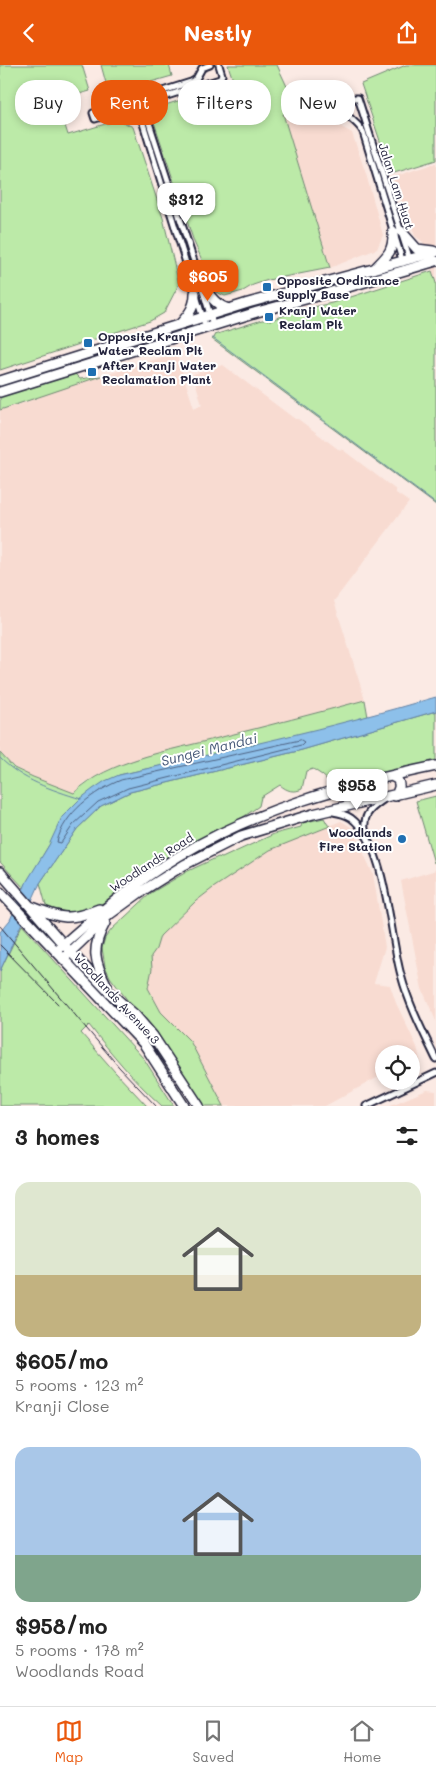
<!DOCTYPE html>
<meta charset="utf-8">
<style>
:root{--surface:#fff;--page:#f6f6f6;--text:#222;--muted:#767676;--line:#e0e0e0;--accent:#ea580c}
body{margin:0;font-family:Mali,sans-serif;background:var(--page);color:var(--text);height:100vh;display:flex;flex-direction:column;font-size:19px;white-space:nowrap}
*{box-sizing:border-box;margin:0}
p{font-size:16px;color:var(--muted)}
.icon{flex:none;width:28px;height:28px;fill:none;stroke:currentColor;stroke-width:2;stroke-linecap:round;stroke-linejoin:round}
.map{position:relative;height:1041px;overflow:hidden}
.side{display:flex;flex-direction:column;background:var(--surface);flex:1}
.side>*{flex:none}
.banner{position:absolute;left:15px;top:15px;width:406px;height:45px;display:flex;gap:10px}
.fabs{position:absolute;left:375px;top:980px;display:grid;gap:10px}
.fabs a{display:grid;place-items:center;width:45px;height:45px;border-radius:50%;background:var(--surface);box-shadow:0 2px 8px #0003;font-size:25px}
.price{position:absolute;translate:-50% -42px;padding:0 11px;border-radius:10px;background:#fff;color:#222;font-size:16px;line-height:32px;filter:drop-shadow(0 1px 2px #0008)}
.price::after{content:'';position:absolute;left:50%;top:30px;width:15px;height:11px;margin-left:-8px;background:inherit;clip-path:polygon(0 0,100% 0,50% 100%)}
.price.current{background:var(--accent);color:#fff}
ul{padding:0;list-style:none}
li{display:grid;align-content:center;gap:10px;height:265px;padding:0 15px}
li span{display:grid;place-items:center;height:155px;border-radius:15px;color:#555}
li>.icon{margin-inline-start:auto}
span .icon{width:90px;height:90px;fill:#fffc;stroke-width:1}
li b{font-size:21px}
h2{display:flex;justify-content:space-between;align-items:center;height:60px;padding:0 15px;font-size:21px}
.tag{padding:0 18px;border-radius:20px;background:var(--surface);box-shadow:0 2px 8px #0003;font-size:18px;line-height:45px}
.tag.current{background:var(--accent);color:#fff}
header{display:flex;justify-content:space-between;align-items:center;height:65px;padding:0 15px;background:var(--accent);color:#fff;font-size:22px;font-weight:700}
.menu{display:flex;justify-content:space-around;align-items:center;height:70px;border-top:1px solid var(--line);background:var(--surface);font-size:14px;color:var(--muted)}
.menu a{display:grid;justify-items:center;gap:2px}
.menu .current{color:var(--accent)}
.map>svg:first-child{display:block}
.built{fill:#f8dbd1}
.green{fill:#bceaa8;stroke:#6f8672}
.water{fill:#8dc0ea;stroke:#6281a4}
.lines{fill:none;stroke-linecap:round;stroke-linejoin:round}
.shore{stroke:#4d6181;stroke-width:1}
.stream{stroke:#6281a4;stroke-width:1}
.street-casing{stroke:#22223b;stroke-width:9}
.primary-casing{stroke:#22223b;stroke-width:12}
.street{stroke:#fff;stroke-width:5}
.primary{stroke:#fff;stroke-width:9}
.rail{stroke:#22223b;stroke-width:1}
.poi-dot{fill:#1f6fb2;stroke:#fff;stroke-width:2}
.labels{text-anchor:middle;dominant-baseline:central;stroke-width:4;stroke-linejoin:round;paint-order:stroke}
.street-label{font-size:12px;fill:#22223b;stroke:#fff}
.poi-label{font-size:12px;font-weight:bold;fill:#22223b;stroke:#fff;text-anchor:start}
.water-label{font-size:14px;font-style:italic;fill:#475978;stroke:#fff}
</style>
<header><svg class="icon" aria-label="back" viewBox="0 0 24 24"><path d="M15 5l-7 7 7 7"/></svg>Nestly<svg class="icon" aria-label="share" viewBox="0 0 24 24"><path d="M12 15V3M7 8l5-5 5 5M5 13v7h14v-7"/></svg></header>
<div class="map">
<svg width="436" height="1041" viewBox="0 0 436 1041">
<rect width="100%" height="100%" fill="#fbeae4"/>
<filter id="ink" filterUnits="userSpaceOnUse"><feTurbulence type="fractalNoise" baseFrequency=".02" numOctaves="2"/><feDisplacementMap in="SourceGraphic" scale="10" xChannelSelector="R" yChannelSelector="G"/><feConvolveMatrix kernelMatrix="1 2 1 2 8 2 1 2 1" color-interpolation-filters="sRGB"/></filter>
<g filter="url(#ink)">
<path class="built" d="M 328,32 L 338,60 L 352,68 L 366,109 L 383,170 L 377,184 L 330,203 L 282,48 Z
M 436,98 L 436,218 L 423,177 L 415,171 L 407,147 L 398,128 L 393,112 Z
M 176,288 L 194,343 L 202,340 L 193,309 L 223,300 L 295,354 L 298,354 L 338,384 L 343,385 L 396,425 L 396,428 L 409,437 L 334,536 L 365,635 L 152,691 L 109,704 L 84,718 L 74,728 L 33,712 L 14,702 L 0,688 L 0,345 L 24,338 L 57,325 Z
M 341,756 L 351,762 L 354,767 L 373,809 L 385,882 L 374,918 L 390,920 L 396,938 L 417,982 L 420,995 L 417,999 L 411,1002 L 411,989 L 384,989 L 384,1009 L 325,1041 L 224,1041 L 190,976 L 161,947 L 148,922 L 152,904 L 151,891 L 156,884 L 160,871 L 196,836 L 213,823 L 270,785 Z
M 436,805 L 436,956 L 422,924 L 401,816 Z
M 427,1025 L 436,1026 L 436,1041 L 389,1041 Z"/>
<path class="green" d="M 0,0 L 82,0 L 90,26 L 57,35 L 68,70 L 119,55 L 133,62 L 163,153 L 179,219 L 164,248 L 150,256 L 0,305 Z
M 101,0 L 169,0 L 172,11 L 109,29 Z
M 228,0 L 277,0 L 297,43 L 283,49 L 330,203 L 268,215 L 253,220 L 243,226 L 225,231 L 216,227 L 194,177 L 153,54 L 159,42 L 234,18 Z
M 406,0 L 436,0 L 436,95 L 391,109 L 361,19 Z
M 432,206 L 436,218 L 436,440 L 212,274 L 215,272 L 214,270 L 262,255 L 272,255 L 295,246 L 332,238 Z
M 75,309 L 80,314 L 101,311 L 0,345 L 0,332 Z
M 365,635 L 368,652 L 296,671 L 119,710 L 49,780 L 24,823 L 0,797 L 0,688 L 14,703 L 33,712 L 74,728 C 108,695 173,685 218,673 C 267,661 316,648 365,635 Z
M 436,646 L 436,699 L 337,723 L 322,710 L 313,704 L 306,706 L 302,724 C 294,728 287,726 280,720 L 261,732 L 259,741 C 223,768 181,784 143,808 C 123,820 108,840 85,846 C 73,849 59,846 47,844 L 40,818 L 77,764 L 101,741 L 130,727 L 302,685 Z
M 436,731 L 436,797 L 434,798 L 416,736 Z
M 324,753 L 328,760 L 330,761 L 270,785 L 213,823 L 196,836 L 160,871 L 156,884 L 151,891 L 152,904 L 148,923 L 161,947 L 190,976 L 224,1041 L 202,1041 L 137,948 L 110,912 L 105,901 L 102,883 L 105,873 L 112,864 L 151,828 L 188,806 L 218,792 L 222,793 L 274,769 L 301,762 L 302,758 Z
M 22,860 L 144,994 L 174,1041 L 162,1041 C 134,1016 112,989 89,960 L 81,968 L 115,1007 L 147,1041 L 0,1041 L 0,906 Z"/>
<path class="water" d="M 436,632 L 436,646 L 302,685 L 130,727 L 101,741 L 77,764 L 40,818 L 0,906 L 0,867 L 10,855 L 27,816 L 49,780 L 62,752 L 80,734 L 93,724 L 105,716 L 119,710 C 225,686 331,663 436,632 Z"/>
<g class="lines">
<path class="shore" d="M 301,675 L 304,677 L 301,680 L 128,723 L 98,737 L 73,760 L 61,778 L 57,777 C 64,748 94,726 121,715 Z"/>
<path class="stream" d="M 213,273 L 436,439
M 0,693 C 23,716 50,724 81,734"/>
<defs>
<path id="street" d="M 210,0 L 202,3 L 196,14 L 191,17 L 93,48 L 95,54 L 220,14 L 222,10 L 219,0
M 142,36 L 201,218
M 137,39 L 206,263
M 403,198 L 363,67 C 357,55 343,53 345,38 L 354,33 L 358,33 L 360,39 L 410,195
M 203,226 L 213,260
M 333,747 C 340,748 345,749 351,753 C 387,780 389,868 401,910 C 409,940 423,967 436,994
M 366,771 C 362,752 367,746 383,735
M 366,1041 L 436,1008"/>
<path id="primary" d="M 401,166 L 417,184 L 433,186
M 374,204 C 388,190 394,186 393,166
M 200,217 C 209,229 215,241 230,244
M 181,258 C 190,248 195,241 195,228
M 0,316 L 248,238 L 436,187
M 0,327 L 257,247 L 328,228 L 436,196
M 391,711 L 397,714 C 401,720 399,725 395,731
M 0,807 L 63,879 L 110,928 L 135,950 L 153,971 L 199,1041
M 0,827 L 144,979 L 184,1041
M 30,841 C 61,853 67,857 99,844
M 105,858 C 91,883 94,896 107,921
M 56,886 C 95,851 134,818 179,791 C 256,744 348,719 436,701
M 63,894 L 110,849 L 139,828 L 184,800 L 241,771 L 313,749 L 436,720"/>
</defs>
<use href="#street" class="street-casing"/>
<use href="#primary" class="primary-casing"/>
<use href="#street" class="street"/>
<use href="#primary" class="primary"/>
<path class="rail" d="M 0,861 L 119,1002 L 156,1041
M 0,880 L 58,939"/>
</g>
</g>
<g class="poi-dot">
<rect x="262" y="217" width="10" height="10" rx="2.5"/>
<rect x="264" y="247" width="10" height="10" rx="2.5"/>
<rect x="83" y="273" width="10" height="10" rx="2.5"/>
<rect x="87" y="302" width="10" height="10" rx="2.5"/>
<circle cx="402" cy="774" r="5"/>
</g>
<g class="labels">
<g class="street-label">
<text transform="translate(397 121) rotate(72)">Jalan Lam Huat</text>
<text transform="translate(151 797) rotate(-33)">Woodlands Road</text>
<text transform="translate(117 933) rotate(47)">Woodlands Avenue 3</text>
</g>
<g class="poi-label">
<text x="277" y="215">Opposite Ordinance<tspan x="277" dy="14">Supply Base</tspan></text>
<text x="279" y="245">Kranji Water<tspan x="279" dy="14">Reclam Plt</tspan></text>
<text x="98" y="271">Opposite Kranji<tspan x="98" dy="14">Water Reclam Plt</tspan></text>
<text x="102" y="300">After Kranji Water<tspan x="102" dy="14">Reclamation Plant</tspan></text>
<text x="392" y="767" text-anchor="end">Woodlands<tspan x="392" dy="14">Fire Station</tspan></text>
</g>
<g class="water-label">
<text transform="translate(209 684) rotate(-14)">Sungei Mandai</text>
</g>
</g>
</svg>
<div class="fabs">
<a><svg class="icon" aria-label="locate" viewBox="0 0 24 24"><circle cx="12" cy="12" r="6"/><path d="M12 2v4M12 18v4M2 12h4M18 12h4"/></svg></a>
</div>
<b class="price" style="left:186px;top:160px">$312</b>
<b class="price current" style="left:208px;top:237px">$605</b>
<b class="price" style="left:357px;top:746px">$958</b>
<div class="banner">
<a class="tag">Buy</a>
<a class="tag current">Rent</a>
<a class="tag">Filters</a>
<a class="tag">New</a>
</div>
</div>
<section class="side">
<h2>3 homes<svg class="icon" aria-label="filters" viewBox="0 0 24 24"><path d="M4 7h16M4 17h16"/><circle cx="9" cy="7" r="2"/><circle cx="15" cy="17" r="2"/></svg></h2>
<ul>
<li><span style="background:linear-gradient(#dfe7d0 60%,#c2b280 0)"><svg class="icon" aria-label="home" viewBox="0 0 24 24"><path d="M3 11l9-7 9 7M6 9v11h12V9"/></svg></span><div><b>$605/mo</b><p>5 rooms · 123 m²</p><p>Kranji Close</p></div></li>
<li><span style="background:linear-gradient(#a9c7e8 70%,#7fa58c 0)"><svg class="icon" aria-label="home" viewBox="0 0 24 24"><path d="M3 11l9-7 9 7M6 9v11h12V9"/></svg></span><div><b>$958/mo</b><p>5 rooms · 178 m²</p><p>Woodlands Road</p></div></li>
</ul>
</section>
<nav class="menu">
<a class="current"><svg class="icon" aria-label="map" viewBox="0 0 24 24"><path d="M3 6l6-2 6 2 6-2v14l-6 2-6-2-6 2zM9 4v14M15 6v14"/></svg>Map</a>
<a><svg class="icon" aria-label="saved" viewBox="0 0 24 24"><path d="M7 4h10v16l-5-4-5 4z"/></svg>Saved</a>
<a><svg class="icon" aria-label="home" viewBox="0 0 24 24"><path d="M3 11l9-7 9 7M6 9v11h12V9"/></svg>Home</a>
</nav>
